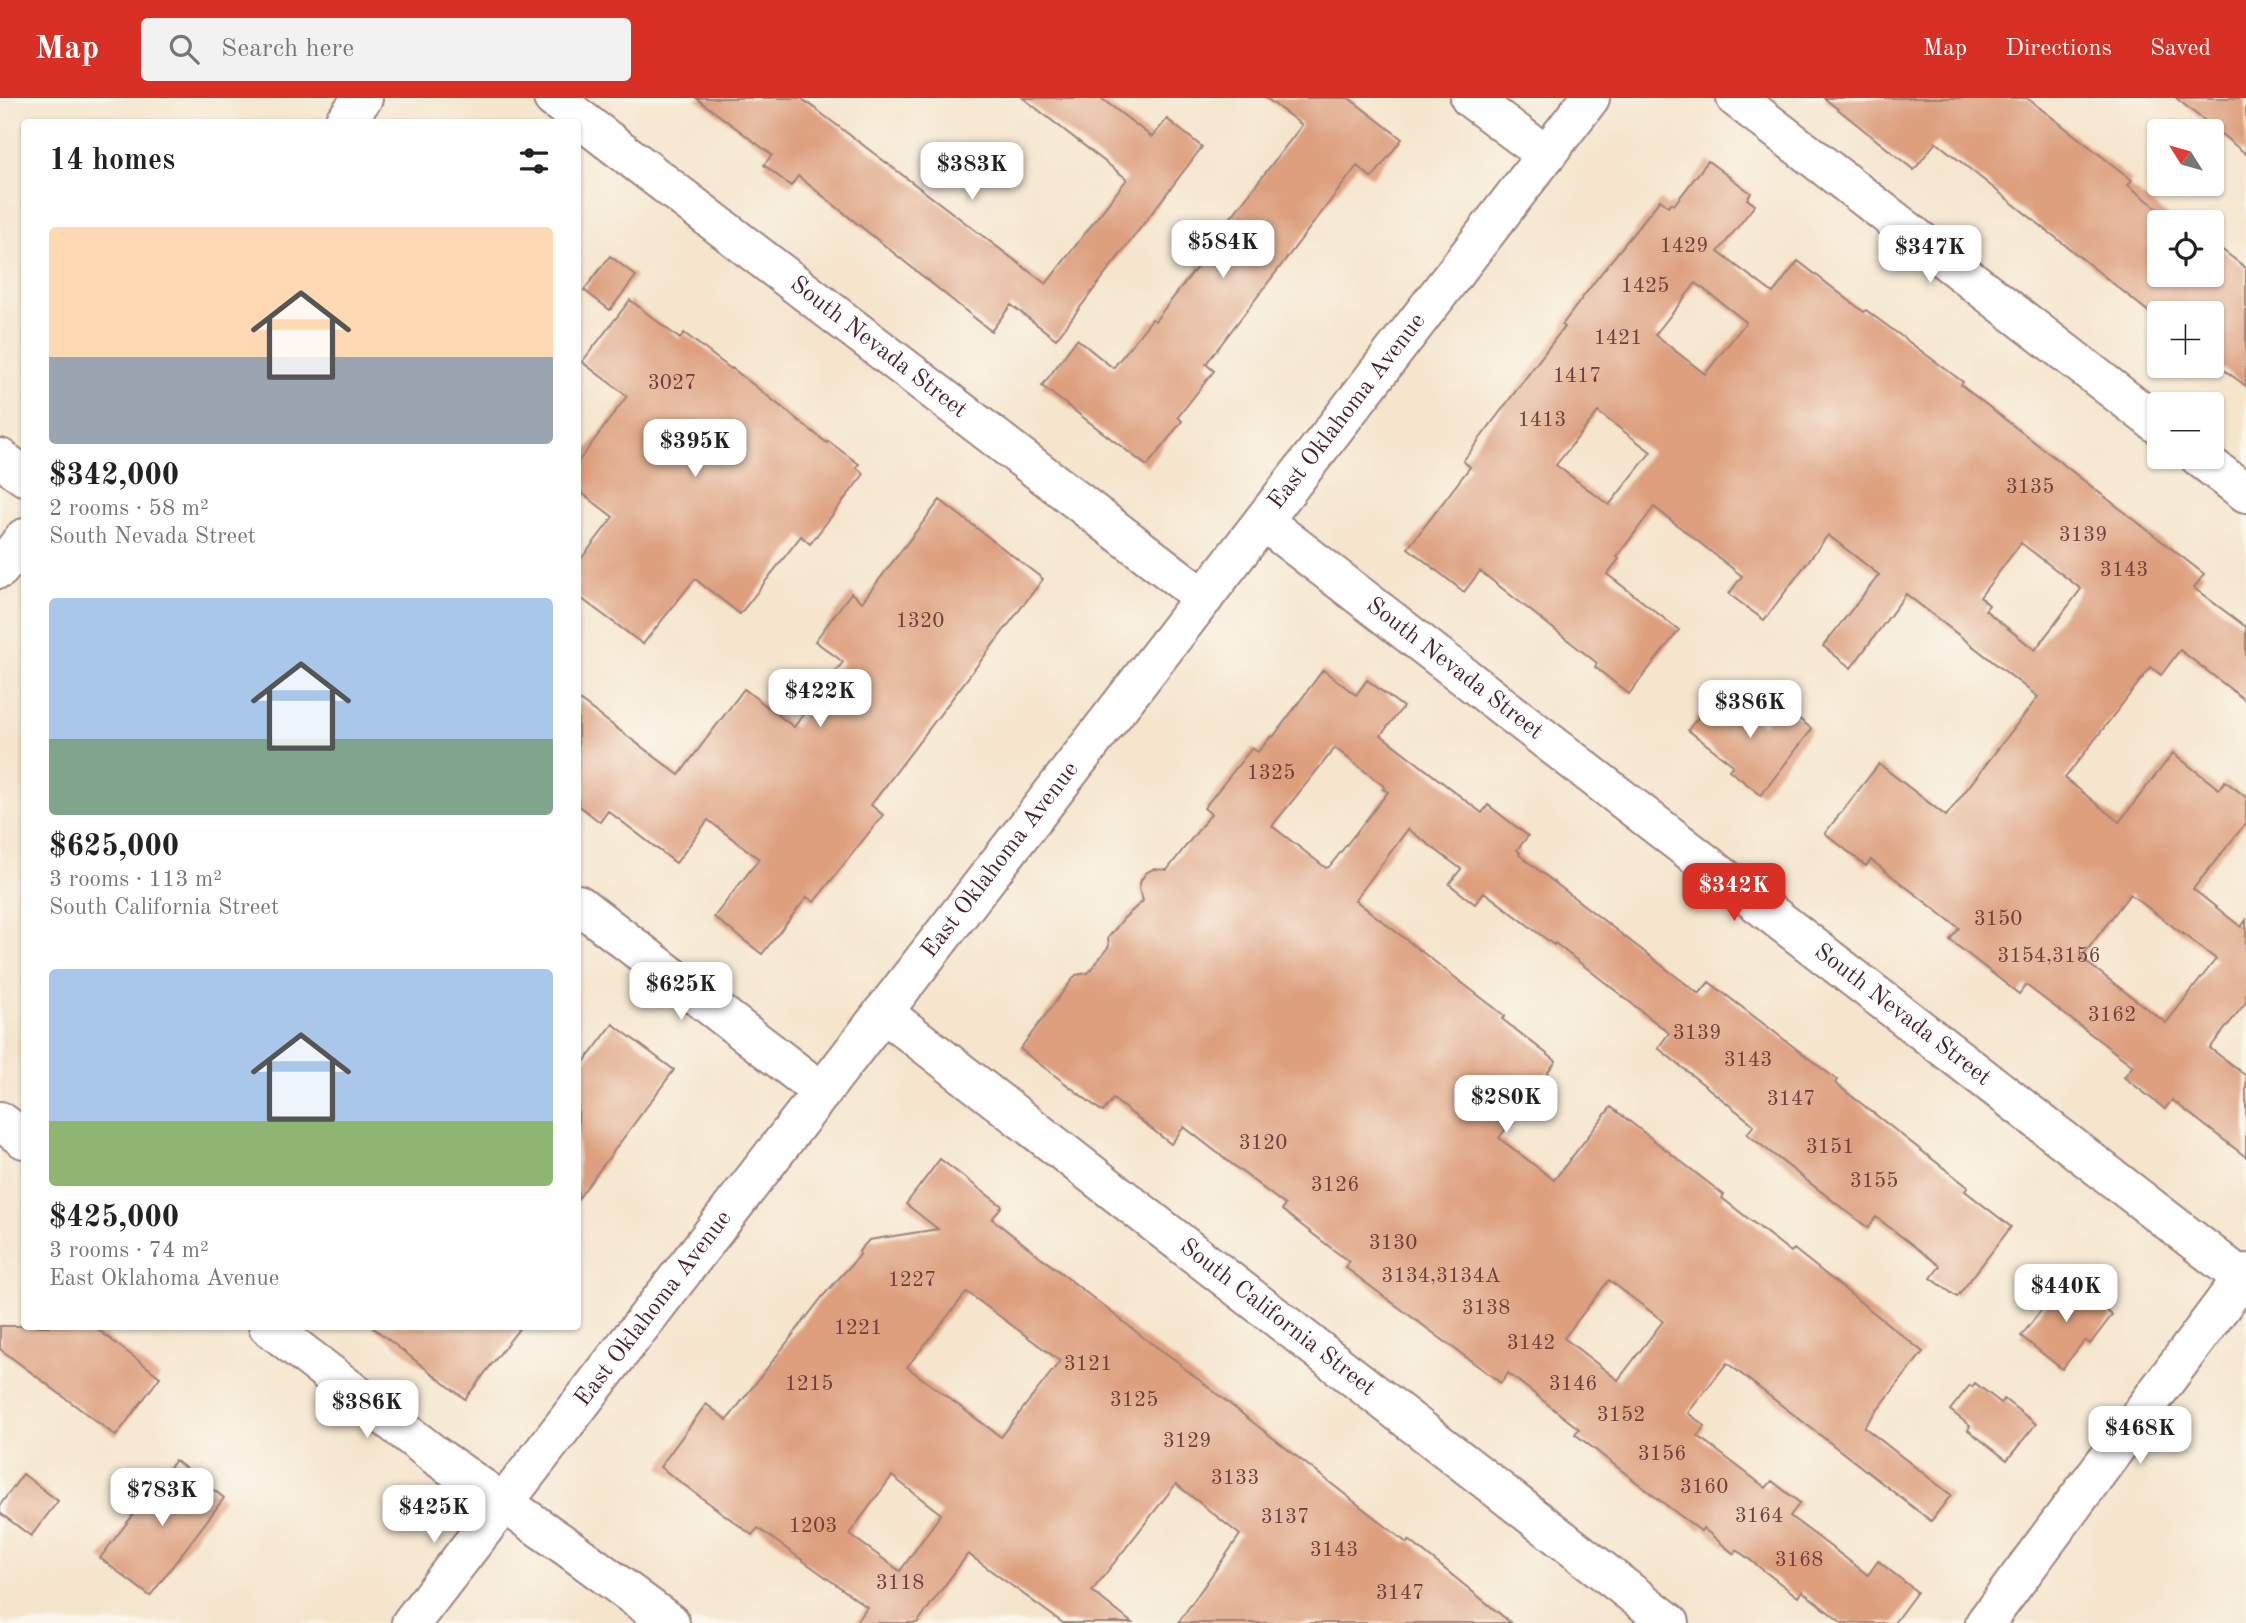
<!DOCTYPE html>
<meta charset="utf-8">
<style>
:root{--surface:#fff;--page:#f2f2f2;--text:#222;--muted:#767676;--accent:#d93025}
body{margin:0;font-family:"Old Standard TT",serif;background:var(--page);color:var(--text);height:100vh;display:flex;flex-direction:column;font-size:26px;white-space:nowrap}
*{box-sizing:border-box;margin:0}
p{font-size:23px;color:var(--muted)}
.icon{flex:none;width:38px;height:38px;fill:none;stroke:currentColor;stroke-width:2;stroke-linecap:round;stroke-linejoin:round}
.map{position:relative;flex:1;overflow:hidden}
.details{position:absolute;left:21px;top:21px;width:560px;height:1211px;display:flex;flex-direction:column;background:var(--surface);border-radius:7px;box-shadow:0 2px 5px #0004}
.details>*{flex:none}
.needle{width:46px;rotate:307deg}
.fabs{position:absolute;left:2147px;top:21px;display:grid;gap:14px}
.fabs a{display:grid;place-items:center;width:77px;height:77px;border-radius:7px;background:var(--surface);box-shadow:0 2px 5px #0004;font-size:35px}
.price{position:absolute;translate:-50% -60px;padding:0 16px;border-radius:14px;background:#fff;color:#222;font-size:23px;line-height:46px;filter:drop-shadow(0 2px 4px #0008)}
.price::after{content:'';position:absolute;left:50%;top:42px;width:21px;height:16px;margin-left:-10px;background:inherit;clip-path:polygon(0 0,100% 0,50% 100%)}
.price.on{background:var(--accent);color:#fff}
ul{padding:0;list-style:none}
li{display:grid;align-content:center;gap:14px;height:371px;padding:0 28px}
li span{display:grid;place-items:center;height:217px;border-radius:7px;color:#555}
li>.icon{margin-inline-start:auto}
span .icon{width:126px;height:126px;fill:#fffc;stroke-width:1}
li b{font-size:30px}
h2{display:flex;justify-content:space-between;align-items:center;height:84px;padding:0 28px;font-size:30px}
header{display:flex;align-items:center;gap:42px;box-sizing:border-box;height:98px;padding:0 35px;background:var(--accent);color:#fff}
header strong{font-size:33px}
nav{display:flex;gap:38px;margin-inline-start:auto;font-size:24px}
.search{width:490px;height:63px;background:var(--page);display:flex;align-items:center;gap:18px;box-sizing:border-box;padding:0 24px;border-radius:7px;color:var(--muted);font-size:26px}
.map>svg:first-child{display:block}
.building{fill:#dd9f7d;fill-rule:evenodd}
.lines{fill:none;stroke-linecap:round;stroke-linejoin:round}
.minor-casing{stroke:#a0827c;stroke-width:42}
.major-casing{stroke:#a0827c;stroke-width:42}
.minor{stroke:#fff;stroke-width:38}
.major{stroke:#fff;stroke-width:38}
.labels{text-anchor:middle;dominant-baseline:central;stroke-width:7;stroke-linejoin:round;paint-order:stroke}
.number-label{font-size:21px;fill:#6f3f40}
.street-label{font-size:24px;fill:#4a1f2b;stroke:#fbf7ec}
</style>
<header>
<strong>Map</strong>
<div class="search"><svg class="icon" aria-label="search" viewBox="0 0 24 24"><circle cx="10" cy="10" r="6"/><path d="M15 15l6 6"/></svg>Search here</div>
<nav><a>Map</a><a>Directions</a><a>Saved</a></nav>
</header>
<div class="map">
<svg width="2246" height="1525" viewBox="0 0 2246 1525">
<rect width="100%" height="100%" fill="#fbf7ec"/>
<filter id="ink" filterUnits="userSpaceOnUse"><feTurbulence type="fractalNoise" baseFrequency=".0143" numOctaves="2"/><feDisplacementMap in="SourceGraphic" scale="14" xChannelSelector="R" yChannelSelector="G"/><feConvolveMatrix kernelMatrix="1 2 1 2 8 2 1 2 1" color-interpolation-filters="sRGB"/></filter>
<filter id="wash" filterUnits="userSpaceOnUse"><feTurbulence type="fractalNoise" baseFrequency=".00686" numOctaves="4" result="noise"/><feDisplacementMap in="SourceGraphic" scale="28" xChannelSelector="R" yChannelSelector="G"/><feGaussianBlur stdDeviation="1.57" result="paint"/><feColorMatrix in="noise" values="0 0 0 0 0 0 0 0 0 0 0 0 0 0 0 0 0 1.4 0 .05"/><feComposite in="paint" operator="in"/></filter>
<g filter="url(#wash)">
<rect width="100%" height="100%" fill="#f5e5cd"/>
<g id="blocks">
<path class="building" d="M 696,0 L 801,0 L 1046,186 L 1127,81 L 1023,0 L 1101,0 L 1152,39 L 1167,21 L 1202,49 L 1056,241 L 1011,207 L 991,233 L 798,78 L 791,88 L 764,67 L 772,57 Z
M 1266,0 L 1349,0 L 1402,41 L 1372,80 L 1357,68 L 1206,266 L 1214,273 L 1178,319 L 1182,323 L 1147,368 L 1042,288 L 1077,241 L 1113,270 L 1152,221 L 1155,223 L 1215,146 L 1212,144 L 1302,27 Z
M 1824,0 L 2027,0 L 2132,82 L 2128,87 L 2175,124 L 2160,124 L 2160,177 L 2212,177 L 2212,144 L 2246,170 L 2246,288 L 2212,263 L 2212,215 L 2160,215 L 2160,223 L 1936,44 L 1914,72 Z
M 2176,0 L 2246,0 L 2246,56 Z
M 1708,63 L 1751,95 L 1747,101 L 1755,107 L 1718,154 L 1773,195 L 1798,163 L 1864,214 L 1866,212 L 1963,284 L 1961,287 L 2204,476 L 2194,490 L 2246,529 L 2246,603 L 2180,552 L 2161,577 L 2151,569 L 2065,680 L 2119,724 L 2173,655 L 2219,691 L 2225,683 L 2246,699 L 2246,725 L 2193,791 L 2241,829 L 2246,822 L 2246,904 L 2210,950 L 2246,978 L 2246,1059 L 2172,1002 L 2165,1011 L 2124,979 L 2133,968 L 2026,887 L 2019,896 L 1950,842 L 1959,830 L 1871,762 L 1866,768 L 1825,735 L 1879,666 L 1946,718 L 2038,599 L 1906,496 L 1851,570 L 1823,548 L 1879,477 L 1828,437 L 1764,522 L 1729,496 L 1742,478 L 1654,409 L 1617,459 L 1619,461 L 1607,476 L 1679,532 L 1629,596 L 1595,569 L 1597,565 L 1480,473 L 1464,494 L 1408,450 L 1470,369 L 1463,363 L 1564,229 L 1562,227 L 1598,179 L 1660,102 L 1668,108 L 1671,105 L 1674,107 ZM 1696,185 L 1746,224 L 1705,276 L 1655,237 ZM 1598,314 L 1651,354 L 1609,407 L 1556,367 ZM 2021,445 L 2081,491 L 2035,552 L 1985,512 L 1989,507 L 1980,499 ZM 2130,796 L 2216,861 L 2166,925 L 2081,860 Z
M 610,158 L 636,178 L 610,212 L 584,192 Z
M 630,202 L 680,241 L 684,235 L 731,271 L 732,270 L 827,345 L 828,343 L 859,366 L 856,369 L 864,376 L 810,446 L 801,438 L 740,516 L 695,481 L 643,546 L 578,498 L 578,465 L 613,419 L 578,392 L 578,364 L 627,298 L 582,264 Z
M 940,402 L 1043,481 L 871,707 L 883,717 L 814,804 L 807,799 L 762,856 L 714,819 L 759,761 L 708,722 L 676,765 L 608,713 L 600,724 L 578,707 L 578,601 L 679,677 L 744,591 L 794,629 L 843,564 L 815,543 L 851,495 L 862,504 Z
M 1323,572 L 1356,597 L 1367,582 L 1403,609 L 1381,637 L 1482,715 L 1488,707 L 1528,738 L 1517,752 L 1520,755 L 1519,757 L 1699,896 L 1709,884 L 1837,982 L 1835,985 L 1968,1089 L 1965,1093 L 2011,1129 L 1957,1199 L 1931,1180 L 1940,1168 L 1876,1119 L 1868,1130 L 1747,1036 L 1754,1027 L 1658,950 L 1669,935 L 1555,845 L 1554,847 L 1484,794 L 1475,806 L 1449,786 L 1461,771 L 1408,731 L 1355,802 L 1505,918 L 1502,921 L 1556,963 L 1499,1040 L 1554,1082 L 1611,1009 L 1724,1097 L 1722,1100 L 1791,1154 L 1794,1151 L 1923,1254 L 1864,1329 L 1951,1397 L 1931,1423 L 1727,1265 L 1688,1315 L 1705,1328 L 1698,1338 L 1766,1390 L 1772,1383 L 1800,1405 L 1790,1418 L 1868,1477 L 1878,1463 L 1917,1494 L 1894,1525 L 1842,1525 L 1802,1493 L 1798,1499 L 1737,1452 L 1734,1456 L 1703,1430 L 1701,1433 L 1658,1401 L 1575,1336 L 1579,1331 L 1508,1275 L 1501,1285 L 1382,1197 L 1345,1169 L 1349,1164 L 1282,1112 L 1285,1107 L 1184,1029 L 1171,1046 L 1113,1001 L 1103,1014 L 1020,951 L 1068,887 L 1076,877 L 1088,875 L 1109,848 L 1108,840 L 1124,820 L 1143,803 L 1139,790 L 1141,782 L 1146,775 L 1153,771 L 1167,772 L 1211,716 L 1204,710 L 1252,650 L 1258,654 L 1271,638 L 1273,639 ZM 1335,650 L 1385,689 L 1383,691 L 1388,694 L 1329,769 L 1326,770 L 1272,728 ZM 1609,1182 L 1663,1223 L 1618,1282 L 1564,1240 Z
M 1719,593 L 1764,627 L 1780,606 L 1812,631 L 1761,697 L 1729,672 L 1733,667 L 1688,632 Z
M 613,926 L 674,972 L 578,1101 L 578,972 Z
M 940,1061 L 1002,1108 L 992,1121 L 1148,1243 L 1181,1266 L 1180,1267 L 1407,1445 L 1409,1442 L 1511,1525 L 1178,1525 L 1240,1437 L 1176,1386 L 1092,1493 L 1132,1525 L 1063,1525 L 968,1456 L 917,1525 L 855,1525 L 867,1509 L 758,1430 L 752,1437 L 660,1369 L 706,1306 L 727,1322 L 823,1198 L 860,1157 L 859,1153 L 869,1142 L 938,1131 L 906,1106 ZM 967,1194 L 1060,1263 L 1001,1339 L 907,1269 ZM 892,1378 L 941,1416 L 900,1473 L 849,1436 Z
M 2066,1181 L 2112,1217 L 2090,1246 L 2085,1242 L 2062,1271 L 2021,1238 Z
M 0,1228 L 93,1228 L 160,1279 L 116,1338 L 0,1251 Z
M 371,1228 L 521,1228 L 465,1301 Z
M 1975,1285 L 2001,1305 L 2004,1301 L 2036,1326 L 2007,1362 L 1968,1332 L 1970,1328 L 1950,1312 L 1970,1287 L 1972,1289 Z
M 175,1362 L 224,1400 L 150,1498 L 100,1460 Z
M 23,1376 L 58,1403 L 31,1438 L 0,1415 L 0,1407 Z"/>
</g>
</g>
<g filter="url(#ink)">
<use href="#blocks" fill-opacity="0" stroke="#a0827c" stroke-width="2"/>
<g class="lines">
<defs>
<g id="minor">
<path id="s1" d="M 553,0 L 1204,500"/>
<path d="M 1470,0 L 1546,57"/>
<path d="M 1736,0 L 2160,328"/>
<path d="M 344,24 L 363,0"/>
<path d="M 2199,359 L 2246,395"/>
<path d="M 0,360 L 24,378"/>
<path id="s2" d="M 1263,423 L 2242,1180"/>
<path d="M 0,471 L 24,440"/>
<path d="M 578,806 L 822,994"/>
<path id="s3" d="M 883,914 L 1670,1525"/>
<path d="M 0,1023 L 24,1041"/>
<path d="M 268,1228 L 436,1358 L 570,1451 L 670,1525"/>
<path d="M 1985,1525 L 2246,1175"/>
</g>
<g id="major">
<path id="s4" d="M 411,1525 L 1590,0"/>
</g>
</defs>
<use href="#minor" class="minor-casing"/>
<use href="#major" class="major-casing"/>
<use href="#minor" class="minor"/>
<use href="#major" class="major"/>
</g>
</g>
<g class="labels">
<g class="number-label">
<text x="1684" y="148">1429</text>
<text x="1645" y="188">1425</text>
<text x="1618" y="240">1421</text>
<text x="1577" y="278">1417</text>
<text x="672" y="285">3027</text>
<text x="1542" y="322">1413</text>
<text x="2030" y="389">3135</text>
<text x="2083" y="437">3139</text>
<text x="2124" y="472">3143</text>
<text x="920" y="523">1320</text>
<text x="1271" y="675">1325</text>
<text x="1998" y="821">3150</text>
<text x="2049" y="858">3154,3156</text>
<text x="2112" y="917">3162</text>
<text x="1697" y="935">3139</text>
<text x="1748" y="962">3143</text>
<text x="1791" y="1001">3147</text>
<text x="1263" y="1045">3120</text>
<text x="1830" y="1049">3151</text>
<text x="1874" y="1083">3155</text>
<text x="1335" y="1087">3126</text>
<text x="1393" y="1145">3130</text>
<text x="1441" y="1178">3134,3134A</text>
<text x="912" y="1182">1227</text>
<text x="1486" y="1210">3138</text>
<text x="858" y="1230">1221</text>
<text x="1531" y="1245">3142</text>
<text x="1088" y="1266">3121</text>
<text x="809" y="1286">1215</text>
<text x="1573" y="1286">3146</text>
<text x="1134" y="1302">3125</text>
<text x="1621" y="1317">3152</text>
<text x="1187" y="1343">3129</text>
<text x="1662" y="1356">3156</text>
<text x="1235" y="1380">3133</text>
<text x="1704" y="1389">3160</text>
<text x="1759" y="1418">3164</text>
<text x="1285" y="1419">3137</text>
<text x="813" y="1428">1203</text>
<text x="1334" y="1452">3143</text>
<text x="1799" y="1462">3168</text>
<text x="900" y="1485">3118</text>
<text x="1400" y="1495">3147</text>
</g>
<g class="street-label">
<text stroke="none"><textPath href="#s1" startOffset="410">South Nevada Street</textPath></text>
<text stroke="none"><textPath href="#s4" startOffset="1531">East Oklahoma Avenue</textPath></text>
<text stroke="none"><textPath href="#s2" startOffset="242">South Nevada Street</textPath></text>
<text stroke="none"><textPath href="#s4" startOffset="964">East Oklahoma Avenue</textPath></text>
<text stroke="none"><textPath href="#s2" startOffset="808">South Nevada Street</textPath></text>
<text stroke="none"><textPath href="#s4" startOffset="397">East Oklahoma Avenue</textPath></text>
<text stroke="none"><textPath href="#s3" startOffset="499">South California Street</textPath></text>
</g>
</g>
</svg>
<div class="fabs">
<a><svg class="needle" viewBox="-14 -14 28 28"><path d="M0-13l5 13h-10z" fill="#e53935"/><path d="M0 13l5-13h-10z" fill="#767676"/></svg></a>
<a><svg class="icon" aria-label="locate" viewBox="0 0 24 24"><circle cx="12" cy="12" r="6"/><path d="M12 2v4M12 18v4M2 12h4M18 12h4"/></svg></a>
<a>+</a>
<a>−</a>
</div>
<b class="price" style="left:972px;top:104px">$383K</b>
<b class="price" style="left:1223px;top:182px">$584K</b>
<b class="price" style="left:1930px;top:187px">$347K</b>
<b class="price" style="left:695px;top:381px">$395K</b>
<b class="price" style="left:820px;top:631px">$422K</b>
<b class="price" style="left:1750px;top:642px">$386K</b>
<b class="price on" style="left:1734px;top:825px">$342K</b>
<b class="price" style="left:681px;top:924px">$625K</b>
<b class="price" style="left:1506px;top:1037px">$280K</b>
<b class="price" style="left:2066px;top:1226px">$440K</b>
<b class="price" style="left:367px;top:1342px">$386K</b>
<b class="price" style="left:2140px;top:1368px">$468K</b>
<b class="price" style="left:162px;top:1430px">$783K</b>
<b class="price" style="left:434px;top:1447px">$425K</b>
<section class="details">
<h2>14 homes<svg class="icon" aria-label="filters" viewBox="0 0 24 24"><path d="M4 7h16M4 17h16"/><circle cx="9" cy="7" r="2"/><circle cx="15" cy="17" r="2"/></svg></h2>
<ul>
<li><span style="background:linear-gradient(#ffd9b3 60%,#9aa5b1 0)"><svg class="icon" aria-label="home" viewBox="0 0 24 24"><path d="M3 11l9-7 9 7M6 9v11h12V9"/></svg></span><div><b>$342,000</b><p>2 rooms · 58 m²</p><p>South Nevada Street</p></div></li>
<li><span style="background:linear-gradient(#a9c7e8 65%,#7fa58c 0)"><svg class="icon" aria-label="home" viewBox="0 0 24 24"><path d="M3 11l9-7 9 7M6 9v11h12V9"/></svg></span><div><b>$625,000</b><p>3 rooms · 113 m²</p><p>South California Street</p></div></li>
<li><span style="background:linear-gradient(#a9c7e8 70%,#8fb573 0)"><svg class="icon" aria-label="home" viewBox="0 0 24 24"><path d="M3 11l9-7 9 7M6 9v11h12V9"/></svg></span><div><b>$425,000</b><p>3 rooms · 74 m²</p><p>East Oklahoma Avenue</p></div></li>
</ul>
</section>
</div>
